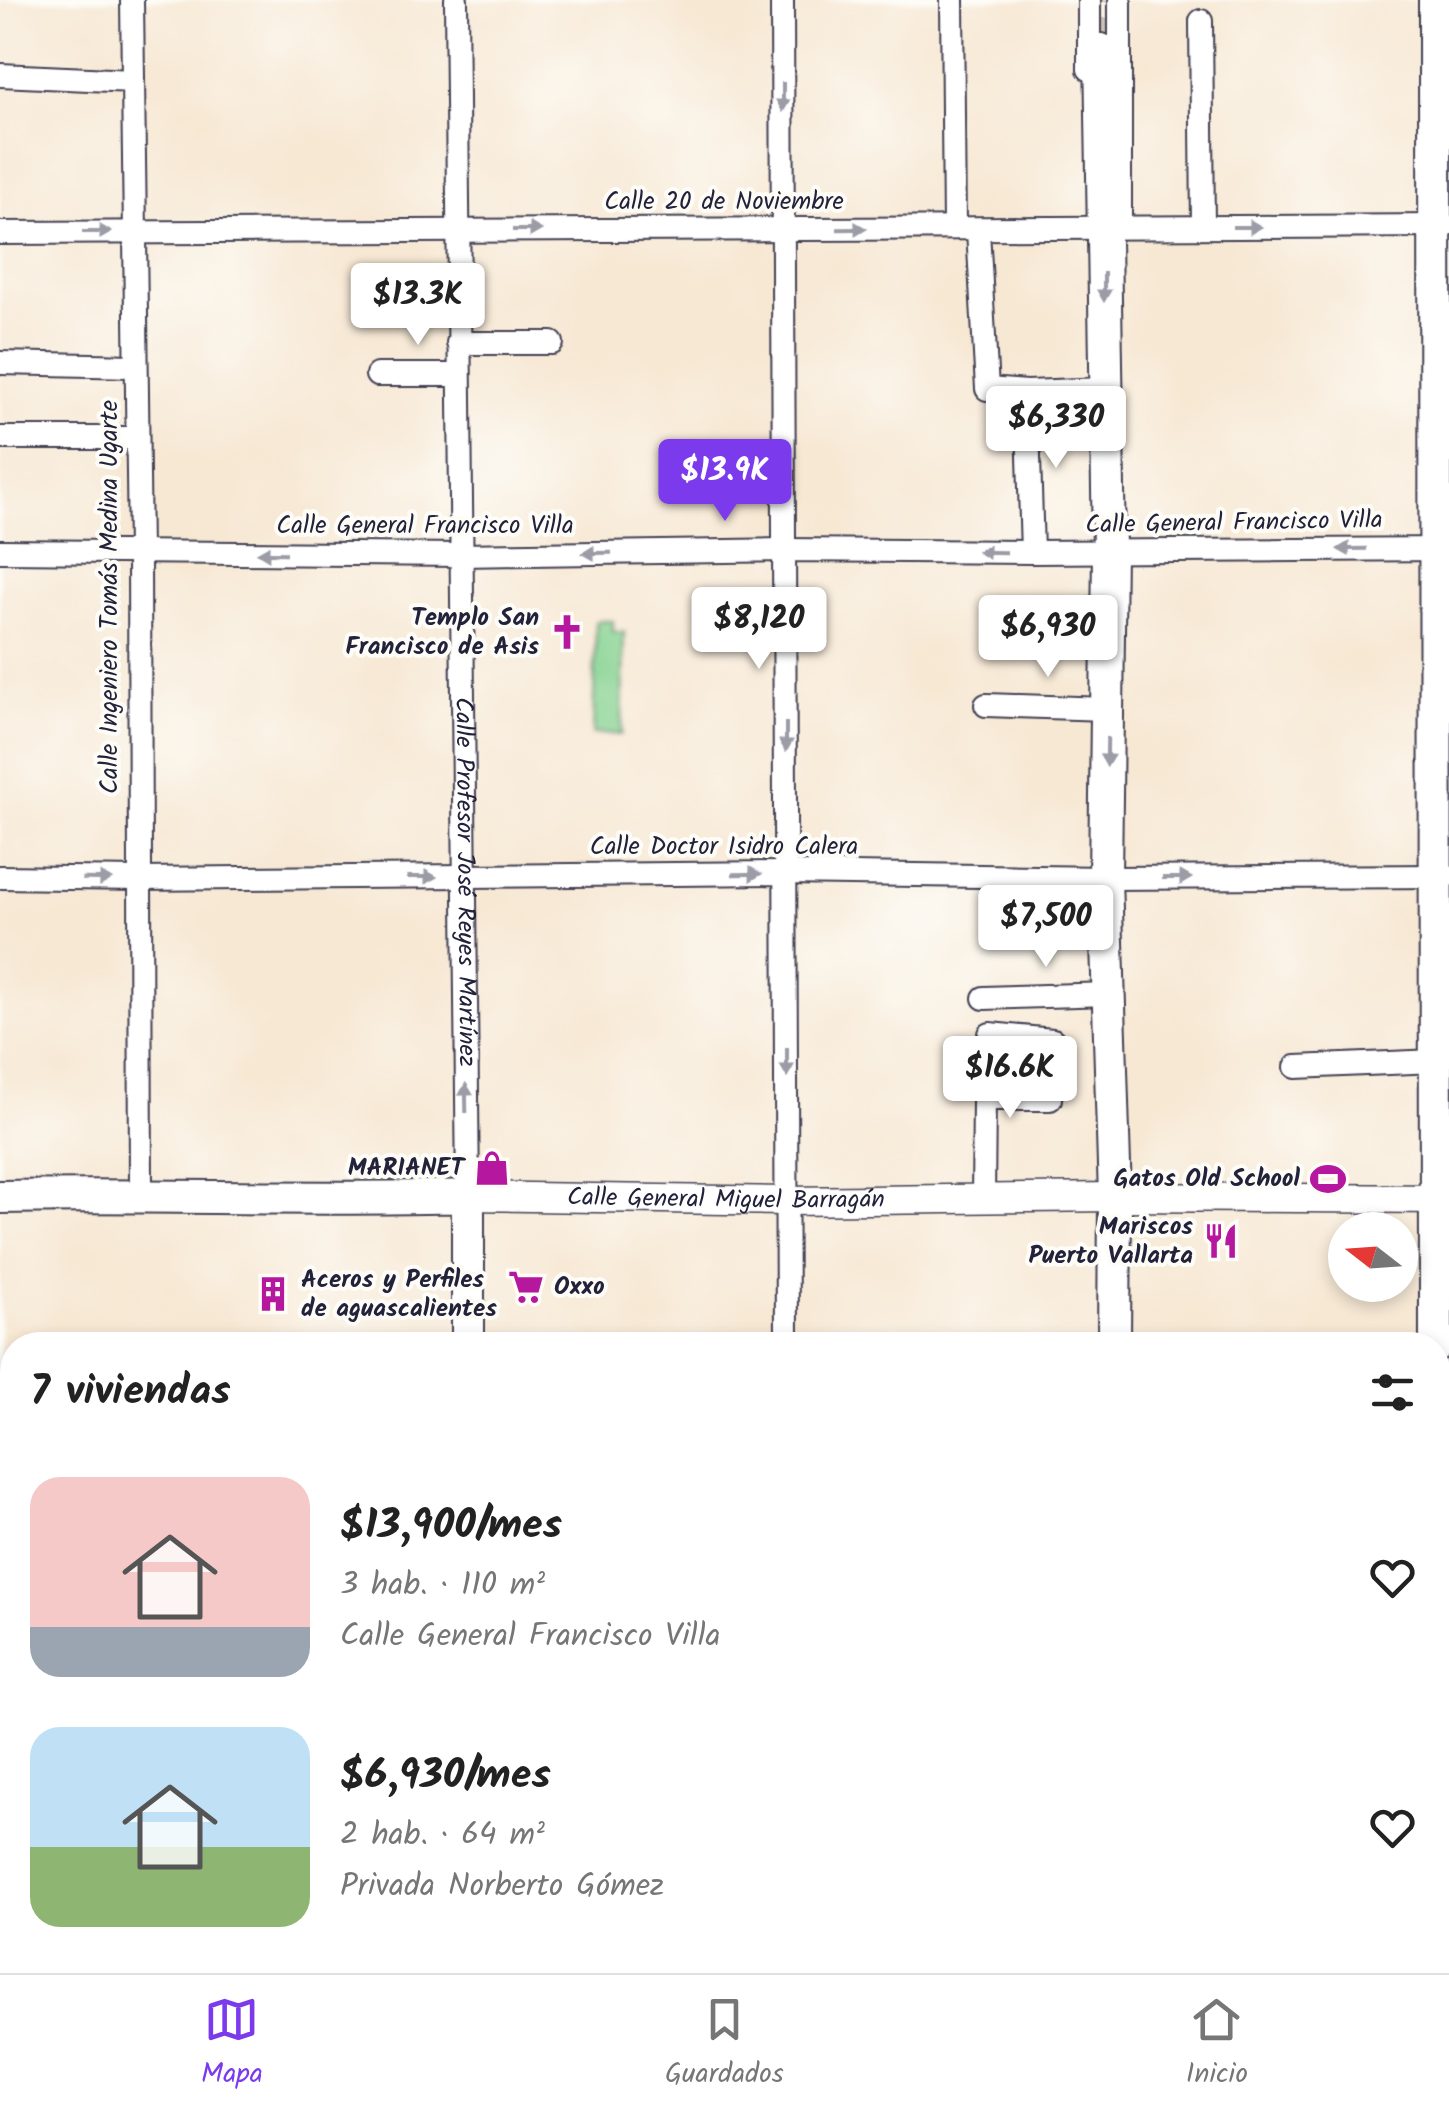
<!DOCTYPE html>
<html lang="es">
<meta charset="utf-8">
<style>
:root{--surface:#fff;--page:#f2f2f2;--text:#222;--muted:#767676;--line:#e0e0e0;--accent:#7c3aed}
body{margin:0;font-family:Kalam,sans-serif;background:var(--page);color:var(--text);height:100vh;display:flex;flex-direction:column;font-size:38px;white-space:nowrap}
*{box-sizing:border-box;margin:0}
p{font-size:32px;color:var(--muted)}
.icon{flex:none;width:55px;height:55px;fill:none;stroke:currentColor;stroke-width:2;stroke-linecap:round;stroke-linejoin:round}
.map{position:relative;flex:1;overflow:hidden}
.details{position:absolute;left:0px;top:1332px;width:1450px;height:642px;display:flex;flex-direction:column;background:var(--surface);border-radius:40px 40px 0 0;box-shadow:0 5px 15px #0003}
.details>*{flex:none}
.needle{width:65px;rotate:287deg}
.tools{position:absolute;left:1328px;top:1212px;display:grid;gap:20px}
.tools a{display:grid;place-items:center;width:90px;height:90px;border-radius:50%;background:var(--surface);box-shadow:0 5px 15px #0003;font-size:50px}
.price{position:absolute;translate:-50% -85px;padding:0 22px;border-radius:10px;background:#fff;color:#222;font-size:32px;line-height:65px;filter:drop-shadow(0 2px 5px #0008)}
.price::after{content:'';position:absolute;left:50%;top:60px;width:30px;height:22px;margin-left:-15px;background:inherit;clip-path:polygon(0 0,100% 0,50% 100%)}
.price.active{background:var(--accent);color:#fff}
ul{padding:0;list-style:none}
li{display:flex;align-items:center;gap:30px;height:250px;padding:0 30px}
li span{display:grid;place-items:center;flex:none;width:280px;height:200px;border-radius:30px;color:#555}
li>.icon{margin-inline-start:auto}
span .icon{width:120px;height:120px;fill:#fffc;stroke-width:1}
li b{font-size:42px}
h2{display:flex;justify-content:space-between;align-items:center;height:120px;padding:0 30px;font-size:42px}
.menu{display:flex;justify-content:space-around;align-items:center;height:140px;border-top:2px solid var(--line);background:var(--surface);font-size:28px;color:var(--muted)}
.menu a{display:grid;justify-items:center;gap:5px}
.menu .active{color:var(--accent)}
.map>svg:first-child{display:block}
.green{fill:#84d18f;stroke:#537a65;stroke-width:2.5}
.lines{fill:none;stroke-linecap:round;stroke-linejoin:round}
.secondary-tunnel{stroke:#ccc0b5;stroke-width:32;stroke-dasharray:32 16;stroke-linecap:butt}
.minor-casing{stroke:#424052;stroke-width:26}
.tertiary-casing{stroke:#424052;stroke-width:31}
.secondary-casing{stroke:#424052;stroke-width:36}
.minor{stroke:#fff;stroke-width:22}
.tertiary{stroke:#fff;stroke-width:28}
.secondary{stroke:#fff;stroke-width:32}
.oneway{fill:#9c9ca7}
.labels{text-anchor:middle;dominant-baseline:central;stroke-width:8;stroke-linejoin:round;paint-order:stroke}
.street-label{font-size:25px;fill:#22223b;stroke:#fdfcf7}
.poi-label{font-size:25px;font-weight:bold;fill:#22223b;stroke:#fdfcf7;text-anchor:end}
</style>
<div class="map">
<svg width="1449" height="1973" viewBox="0 0 1449 1973">
<rect width="100%" height="100%" fill="#fdfcf7"/>
<filter id="ink" filterUnits="userSpaceOnUse"><feTurbulence type="fractalNoise" baseFrequency=".01" numOctaves="2"/><feDisplacementMap in="SourceGraphic" scale="20" xChannelSelector="R" yChannelSelector="G"/><feConvolveMatrix kernelMatrix="1 2 1 2 8 2 1 2 1" color-interpolation-filters="sRGB"/></filter>
<filter id="wash" filterUnits="userSpaceOnUse"><feTurbulence type="fractalNoise" baseFrequency=".0048" numOctaves="4" result="noise"/><feDisplacementMap in="SourceGraphic" scale="40" xChannelSelector="R" yChannelSelector="G"/><feGaussianBlur stdDeviation="2.25" result="paint"/><feColorMatrix in="noise" values="0 0 0 0 0 0 0 0 0 0 0 0 0 0 0 0 0 1.4 0 .05"/><feComposite in="paint" operator="in"/></filter>
<g filter="url(#wash)">
<rect width="100%" height="100%" fill="#f7e8d4"/>
<path class="green" d="M 596,621 L 613,621 L 613,632 L 624,632 L 622,734 L 593,734 Z"/>
</g>
<g filter="url(#ink)">
<g class="lines">
<path class="secondary-tunnel" d="M 1101,50 L 1102,0"/>
<defs>
<g id="minor">
<path d="M 132,0 L 139,552 L 141,1194"/>
<path id="s1" d="M 456,0 L 468,1196"/>
<path d="M 782,0 L 787,1345"/>
<path d="M 952,0 L 954,228"/>
<path d="M 1089,0 L 1089,69"/>
<path d="M 1201,21 L 1203,227"/>
<path d="M 0,75 L 133,81"/>
<path d="M 1120,227 L 1120,0"/>
<path d="M 978,230 L 987,389 L 1027,392 L 1105,389"/>
<path d="M 0,233 L 1446,226"/>
<path d="M 458,343 L 552,343"/>
<path d="M 0,363 L 136,366"/>
<path d="M 377,375 L 458,375"/>
<path d="M 1027,392 L 1032,552"/>
<path d="M 0,438 L 136,438"/>
<path d="M 0,551 L 460,555 L 785,550 L 1032,552 L 1449,549"/>
<path d="M 986,705 L 1107,709"/>
<path d="M 0,877 L 139,879 L 786,873 L 1105,878 L 1446,876"/>
<path d="M 984,998 L 1109,994"/>
<path d="M 1296,1067 L 1436,1061"/>
<path d="M 983,1199 L 984,1099 L 990,1034 L 1053,1040 L 1050,1099 L 984,1099"/>
<path d="M 0,1502 L 12,1506"/>
<path d="M 1438,1524 L 1449,1524"/>
<path d="M 1438,1843 L 1449,1843"/>
<path d="M 0,1858 L 12,1858"/>
<path d="M 147,1962 L 147,1973"/>
<path d="M 306,1962 L 306,1973"/>
<path d="M 474,1962 L 474,1973"/>
<path d="M 628,1962 L 628,1973"/>
<path d="M 793,1962 L 793,1973"/>
<path d="M 950,1962 L 951,1973"/>
<path d="M 1114,1962 L 1114,1973"/>
<path d="M 1330,1962 L 1330,1973"/>
</g>
<g id="tertiary">
<path id="s2" d="M 468,1196 L 788,1201 L 1115,1197 L 1449,1199"/>
</g>
<path id="secondary" d="M 1435,0 L 1436,1345
M 1101,50 L 1109,551 L 1105,878 L 1115,1197 L 1114,1345
M 0,1197 C 156,1194 312,1201 468,1196 L 468,1345
M 0,1444 L 12,1448
M 1232,1962 L 1244,1973
M 1437,1962 L 1437,1973"/>
</defs>
<use href="#minor" class="minor-casing"/>
<use href="#tertiary" class="tertiary-casing"/>
<use href="#secondary" class="secondary-casing"/>
<use href="#minor" class="minor"/>
<use href="#tertiary" class="tertiary"/>
<use href="#secondary" class="secondary"/>
</g>
<defs><path id="oneway-solid" d="M-6-.8H1V-3.2L6.5 0L1 3.2V.8H-6Z" transform="scale(2.5)"/></defs>
<g class="oneway">
<use href="#oneway-solid" transform="translate(783 97) rotate(90)"/>
<use href="#oneway-solid" transform="translate(1247 227)"/>
<use href="#oneway-solid" transform="translate(852 229) rotate(-1)"/>
<use href="#oneway-solid" transform="translate(527 230)"/>
<use href="#oneway-solid" transform="translate(97 232)"/>
<use href="#oneway-solid" transform="translate(1104 287) rotate(90)"/>
<use href="#oneway-solid" transform="translate(1352 549) rotate(179)"/>
<use href="#oneway-solid" transform="translate(992 552) rotate(-179)"/>
<use href="#oneway-solid" transform="translate(272 553) rotate(-179)"/>
<use href="#oneway-solid" transform="translate(597 553) rotate(179)"/>
<use href="#oneway-solid" transform="translate(786 737) rotate(90)"/>
<use href="#oneway-solid" transform="translate(1107 752) rotate(91)"/>
<use href="#oneway-solid" transform="translate(747 874) rotate(-1)"/>
<use href="#oneway-solid" transform="translate(422 877)"/>
<use href="#oneway-solid" transform="translate(1177 878)"/>
<use href="#oneway-solid" transform="translate(97 879) rotate(1)"/>
<use href="#oneway-solid" transform="translate(787 1062) rotate(90)"/>
<use href="#oneway-solid" transform="translate(466 1098) rotate(-91)"/>
</g>
</g>
<defs>
<symbol id="church-bare" viewBox="-9 -9 18 18"><path d="M-1.2-6h2.4v3.5h3.3v2.4h-3.3V6h-2.4V-.1h-3.3v-2.4h3.3Z" fill="#b5179e" stroke="#fdfcf7" stroke-width="2.5" paint-order="stroke"/></symbol>
<symbol id="shop-bare" viewBox="-9 -9 18 18"><path d="M-5-2.5h2.3a2.7 3.5 0 0 1 5.4 0H5L5.5 6h-11ZM-1.5-2.5h3a1.5 2.3 0 0 0-3 0Z" fill="#b5179e" stroke="#fdfcf7" stroke-width="2.5" paint-order="stroke"/></symbol>
<symbol id="stadium-bare" viewBox="-9 -9 18 18"><path d="M0-5a6.5 5 0 1 0 0 10a6.5 5 0 1 0 0-10ZM-3.5-1.8h7v3.6h-7Z" fill="#b5179e" stroke="#fdfcf7" stroke-width="2.5" paint-order="stroke"/></symbol>
<symbol id="restaurant-bare" viewBox="-9 -9 18 18"><path d="M-5-6h1v4h1v-4h1v4h1v-4h1v5L-1.5 .5V6h-2V.5L-5-1ZM5-6V6H3V1.5H1.5Q1.5-4 5-6Z" fill="#b5179e" stroke="#fdfcf7" stroke-width="2.5" paint-order="stroke"/></symbol>
<symbol id="supermarket-bare" viewBox="-9 -9 18 18"><path d="M-6-5.5h2.5l.6 2H6L4.5 2H-2.5L-4.4-4H-6ZM-1.5 3.2a1.3 1.3 0 1 0 .1 0ZM3 3.2a1.3 1.3 0 1 0 .1 0Z" fill="#b5179e" stroke="#fdfcf7" stroke-width="2.5" paint-order="stroke"/></symbol>
<symbol id="building-bare" viewBox="-9 -9 18 18"><path d="M-4-6H4V6H1V3H-1V6H-4ZM-2.5-4.3h1.7v1.8h-1.7ZM.8-4.3h1.7v1.8H.8ZM-2.5-1h1.7V.8h-1.7ZM.8-1h1.7V.8H.8Z" fill="#b5179e" stroke="#fdfcf7" stroke-width="2.5" paint-order="stroke"/></symbol>
</defs>
<g fill-rule="evenodd">
<use href="#church-bare" x="542" y="607" width="50" height="50"/>
<use href="#shop-bare" x="467" y="1143" width="50" height="50"/>
<use href="#stadium-bare" x="1303" y="1154" width="50" height="50"/>
<use href="#restaurant-bare" x="1196" y="1216" width="50" height="50"/>
<use href="#supermarket-bare" x="501" y="1262" width="50" height="50"/>
<use href="#building-bare" x="248" y="1269" width="50" height="50"/>
</g>
<g class="labels">
<g class="street-label">
<text x="724" y="202">Calle 20 de Noviembre</text>
<text transform="translate(1234 523) rotate(-1)">Calle General Francisco Villa</text>
<text x="425" y="526">Calle General Francisco Villa</text>
<text transform="translate(110 597) rotate(-90)">Calle Ingeniero Tomás Medina Ugarte</text>
<text x="724" y="847">Calle Doctor Isidro Calera</text>
<text stroke="none"><textPath href="#s1" startOffset="882">Calle Profesor José Reyes Martínez</textPath></text>
<text stroke="none"><textPath href="#s2" startOffset="258">Calle General Miguel Barragán</textPath></text>
</g>
<g class="poi-label">
<text x="539" y="618">Templo San<tspan x="539" dy="29">Francisco de Asis</tspan></text>
<text x="464" y="1168">MARIANET</text>
<text x="1300" y="1179">Gatos Old School</text>
<text x="1193" y="1227">Mariscos<tspan x="1193" dy="29">Puerto Vallarta</tspan></text>
<text x="301" y="1280" text-anchor="start">Aceros y Perfiles<tspan x="301" dy="29">de aguascalientes</tspan></text>
<text x="554" y="1287" text-anchor="start">Oxxo</text>
</g>
</g>
</svg>
<div class="tools">
<a><svg class="needle" viewBox="-14 -14 28 28"><path d="M0-13l5 13h-10z" fill="#e53935"/><path d="M0 13l5-13h-10z" fill="#767676"/></svg></a>
</div>
<b class="price" style="left:418px;top:348px">$13.3K</b>
<b class="price" style="left:1056px;top:471px">$6,330</b>
<b class="price active" style="left:725px;top:524px">$13.9K</b>
<b class="price" style="left:759px;top:672px">$8,120</b>
<b class="price" style="left:1048px;top:680px">$6,930</b>
<b class="price" style="left:1046px;top:970px">$7,500</b>
<b class="price" style="left:1010px;top:1121px">$16.6K</b>
<section class="details">
<h2>7 viviendas<svg class="icon" aria-label="filters" viewBox="0 0 24 24"><path d="M4 7h16M4 17h16"/><circle cx="9" cy="7" r="2"/><circle cx="15" cy="17" r="2"/></svg></h2>
<ul>
<li><span style="background:linear-gradient(#f6c9c9 75%,#9aa5b1 0)"><svg class="icon" aria-label="home" viewBox="0 0 24 24"><path d="M3 11l9-7 9 7M6 9v11h12V9"/></svg></span><div><b>$13,900/mes</b><p>3 hab. · 110 m²</p><p>Calle General Francisco Villa</p></div><svg class="icon" aria-label="heart" viewBox="0 0 24 24"><path d="M12 20l-8-8c-3-5 5-10 8-4 3-6 11-1 8 4z"/></svg></li>
<li><span style="background:linear-gradient(#bfe0f5 60%,#8fb573 0)"><svg class="icon" aria-label="home" viewBox="0 0 24 24"><path d="M3 11l9-7 9 7M6 9v11h12V9"/></svg></span><div><b>$6,930/mes</b><p>2 hab. · 64 m²</p><p>Privada Norberto Gómez</p></div><svg class="icon" aria-label="heart" viewBox="0 0 24 24"><path d="M12 20l-8-8c-3-5 5-10 8-4 3-6 11-1 8 4z"/></svg></li>
</ul>
</section>
</div>
<nav class="menu">
<a class="active"><svg class="icon" aria-label="map" viewBox="0 0 24 24"><path d="M3 6l6-2 6 2 6-2v14l-6 2-6-2-6 2zM9 4v14M15 6v14"/></svg>Mapa</a>
<a><svg class="icon" aria-label="saved" viewBox="0 0 24 24"><path d="M7 4h10v16l-5-4-5 4z"/></svg>Guardados</a>
<a><svg class="icon" aria-label="home" viewBox="0 0 24 24"><path d="M3 11l9-7 9 7M6 9v11h12V9"/></svg>Inicio</a>
</nav>
